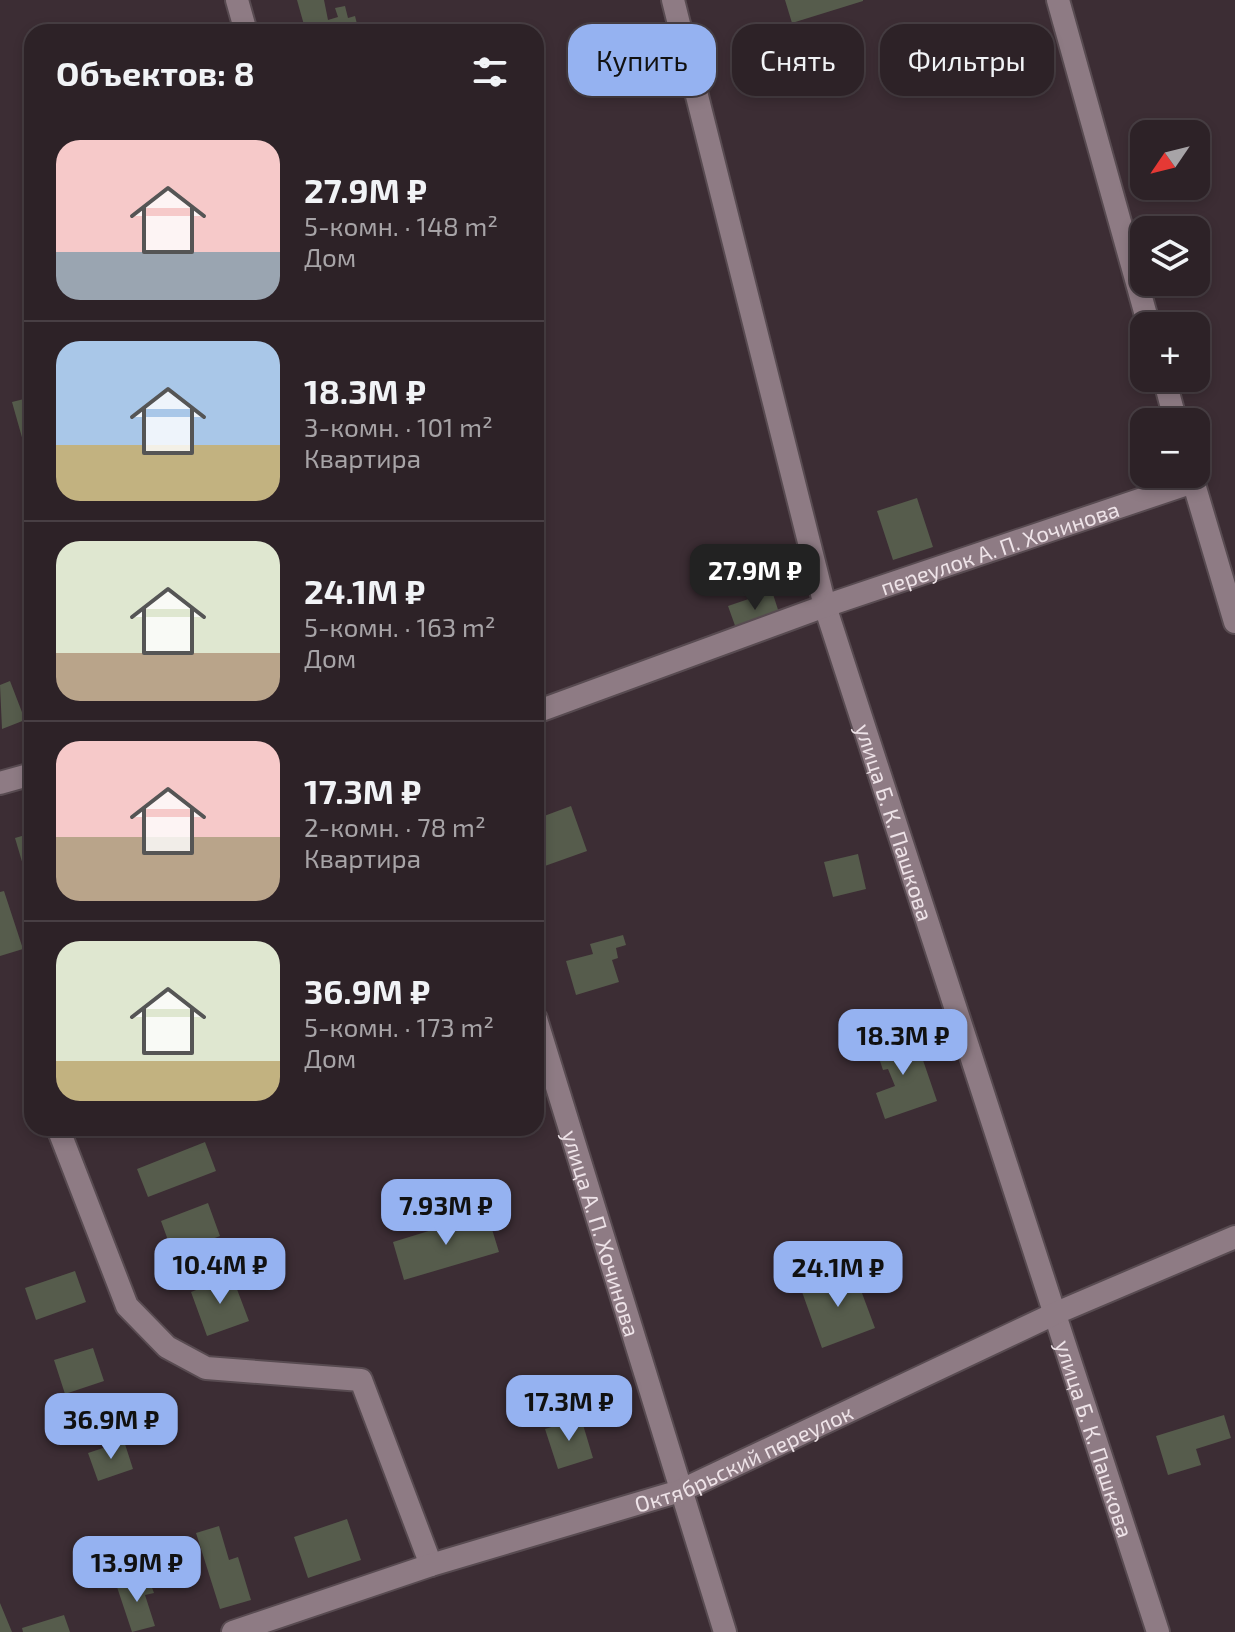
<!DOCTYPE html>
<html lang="ru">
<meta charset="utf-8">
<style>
:root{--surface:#2d2227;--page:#392f33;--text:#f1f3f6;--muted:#a7a4a7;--line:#483f44;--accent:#95b2f1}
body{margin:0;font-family:"Exo 2",sans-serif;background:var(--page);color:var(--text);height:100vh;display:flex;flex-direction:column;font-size:30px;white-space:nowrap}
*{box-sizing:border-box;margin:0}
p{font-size:26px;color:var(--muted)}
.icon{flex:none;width:44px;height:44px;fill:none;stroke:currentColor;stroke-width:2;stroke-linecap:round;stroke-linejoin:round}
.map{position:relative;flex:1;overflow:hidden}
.drawer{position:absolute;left:24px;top:24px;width:520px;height:1112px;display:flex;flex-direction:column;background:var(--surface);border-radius:24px;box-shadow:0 4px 12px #0003,0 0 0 2px var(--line)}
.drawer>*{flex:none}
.banner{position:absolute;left:568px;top:24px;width:546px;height:72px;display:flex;gap:16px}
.needle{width:52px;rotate:235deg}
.tools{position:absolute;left:1130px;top:120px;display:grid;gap:16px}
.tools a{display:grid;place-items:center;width:80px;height:80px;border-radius:16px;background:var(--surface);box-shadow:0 4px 12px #0003,0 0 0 2px var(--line);font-size:40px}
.price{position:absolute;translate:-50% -68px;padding:0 18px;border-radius:16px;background:var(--accent);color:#111;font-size:26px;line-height:52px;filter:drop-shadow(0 2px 4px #0008)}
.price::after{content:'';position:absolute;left:50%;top:48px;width:24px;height:18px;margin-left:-12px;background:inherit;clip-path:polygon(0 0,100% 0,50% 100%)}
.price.selected{background:#222;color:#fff}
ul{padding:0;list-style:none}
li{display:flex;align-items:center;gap:24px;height:200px;padding:0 32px}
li+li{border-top:2px solid var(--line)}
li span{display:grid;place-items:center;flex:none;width:224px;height:160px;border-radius:24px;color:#555}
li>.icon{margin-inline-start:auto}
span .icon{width:96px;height:96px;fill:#fffc;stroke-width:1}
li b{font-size:34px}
h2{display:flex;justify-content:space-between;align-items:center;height:96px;padding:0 32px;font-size:34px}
.chip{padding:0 28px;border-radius:24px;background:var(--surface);box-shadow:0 4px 12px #0003,0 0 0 2px var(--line);font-size:28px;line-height:72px}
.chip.selected{background:var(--accent);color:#111}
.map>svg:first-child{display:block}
.building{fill:#565c4c}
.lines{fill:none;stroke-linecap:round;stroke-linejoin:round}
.minor-casing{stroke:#584b51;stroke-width:26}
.minor{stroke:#8e7b84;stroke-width:22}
.labels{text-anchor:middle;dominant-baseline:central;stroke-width:7;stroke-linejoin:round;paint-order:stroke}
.street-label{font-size:22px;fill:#eee3e8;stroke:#3c2d34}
</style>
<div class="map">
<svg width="1235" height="1632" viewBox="0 0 1235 1632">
<rect width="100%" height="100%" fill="#3c2d34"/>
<path class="building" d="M 297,0 L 324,0 L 328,20 L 338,17 L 335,8 L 345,6 L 348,18 L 355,16 L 359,32 L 306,32 Z
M 785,0 L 863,0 L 863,1 L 792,23 Z
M 1023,30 L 1031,59 L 992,70 L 984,41 Z
M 1196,153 L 1206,182 L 1196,185 Z
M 1149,186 L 1192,186 L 1192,187 L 1153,199 Z
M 32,397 L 32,446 L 25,448 L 12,402 Z
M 917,498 L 933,547 L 893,560 L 877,511 Z
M 772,591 L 781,619 L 738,634 L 728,606 Z
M 10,681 L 25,720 L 2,729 L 0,685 Z
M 571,806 L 587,851 L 542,867 L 536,849 L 536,819 Z
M 32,833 L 32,892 L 31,892 L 15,838 Z
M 858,854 L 866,889 L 833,897 L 824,862 Z
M 4,891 L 23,949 L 0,956 L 0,892 Z
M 623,935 L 626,945 L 616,948 L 618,958 L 612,960 L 619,982 L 576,995 L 566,961 L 593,954 L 590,944 Z
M 914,1034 L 937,1101 L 885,1119 L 876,1093 L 895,1086 L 888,1069 L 883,1070 L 879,1058 L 868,1061 L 865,1051 Z
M 205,1142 L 216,1171 L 148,1197 L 137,1169 Z
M 208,1203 L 220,1236 L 173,1254 L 161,1221 Z
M 487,1213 L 499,1252 L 404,1280 L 393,1242 Z
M 853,1269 L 875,1328 L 822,1348 L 801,1289 Z
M 75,1271 L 86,1302 L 36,1320 L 25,1288 Z
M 232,1276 L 249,1321 L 207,1336 L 191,1292 Z
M 93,1348 L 104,1381 L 65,1394 L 54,1360 Z
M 1224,1415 L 1231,1438 L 1196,1449 L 1201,1465 L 1168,1475 L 1156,1436 Z
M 581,1418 L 593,1458 L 558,1469 L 545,1429 Z
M 124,1441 L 133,1469 L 98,1481 L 88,1453 Z
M 347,1519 L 361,1560 L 308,1578 L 294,1537 Z
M 219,1526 L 229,1560 L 238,1557 L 251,1600 L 220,1609 L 196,1533 Z
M 148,1577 L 154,1593 L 145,1595 L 155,1626 L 132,1632 L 117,1587 Z
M 0,1603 L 12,1632 L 0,1632 Z
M 64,1615 L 70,1632 L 23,1632 L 22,1628 Z"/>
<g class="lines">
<defs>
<g id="minor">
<path d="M 237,0 L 246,32"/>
<path id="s1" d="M 673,0 L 825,606 L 1158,1632"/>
<path d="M 1058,0 L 1149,326"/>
<path d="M 1164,378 L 1176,422"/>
<path d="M 1191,474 L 1235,622"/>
<path id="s2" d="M 536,712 L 825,606 L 1193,482"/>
<path d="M 0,783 L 32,774"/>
<path id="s3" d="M 536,1019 L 725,1632"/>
<path d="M 58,1128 L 127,1306 L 167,1347 L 206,1368 L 361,1380 L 431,1565"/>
<path id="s4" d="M 233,1632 L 431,1565 L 680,1491 L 1054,1314 L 1235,1237"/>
</g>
</defs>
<use href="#minor" class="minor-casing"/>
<use href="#minor" class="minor"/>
</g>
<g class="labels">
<g class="street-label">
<text stroke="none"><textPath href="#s2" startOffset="492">переулок А. П. Хочинова</textPath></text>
<text stroke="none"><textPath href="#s1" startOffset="852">улица Б. К. Пашкова</textPath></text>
<text stroke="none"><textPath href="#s3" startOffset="224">улица А. П. Хочинова</textPath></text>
<text stroke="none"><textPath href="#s1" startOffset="1500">улица Б. К. Пашкова</textPath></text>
<text stroke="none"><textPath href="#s4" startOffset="540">Октябрьский переулок</textPath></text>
</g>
</g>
</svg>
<div class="tools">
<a><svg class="needle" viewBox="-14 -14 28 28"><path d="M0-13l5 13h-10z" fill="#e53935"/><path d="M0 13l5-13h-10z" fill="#a7a4a7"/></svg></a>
<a><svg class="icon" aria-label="layers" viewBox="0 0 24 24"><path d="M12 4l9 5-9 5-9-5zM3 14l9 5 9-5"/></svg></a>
<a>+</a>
<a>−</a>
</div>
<b class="price selected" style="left:755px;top:612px">27.9M ₽</b>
<b class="price" style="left:903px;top:1077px">18.3M ₽</b>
<b class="price" style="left:446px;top:1247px">7.93M ₽</b>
<b class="price" style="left:220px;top:1306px">10.4M ₽</b>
<b class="price" style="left:838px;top:1309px">24.1M ₽</b>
<b class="price" style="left:569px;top:1443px">17.3M ₽</b>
<b class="price" style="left:111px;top:1461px">36.9M ₽</b>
<b class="price" style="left:137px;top:1604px">13.9M ₽</b>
<div class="banner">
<a class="chip selected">Купить</a>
<a class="chip">Снять</a>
<a class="chip">Фильтры</a>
</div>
<section class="drawer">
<h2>Объектов: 8<svg class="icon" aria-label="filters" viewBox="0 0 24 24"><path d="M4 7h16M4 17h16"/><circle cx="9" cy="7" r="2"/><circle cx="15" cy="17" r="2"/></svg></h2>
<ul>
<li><span style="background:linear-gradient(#f6c9c9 70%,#9aa5b1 0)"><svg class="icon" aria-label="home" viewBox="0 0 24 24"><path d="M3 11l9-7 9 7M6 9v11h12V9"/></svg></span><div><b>27.9M ₽</b><p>5-комн. · 148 m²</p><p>Дом</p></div></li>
<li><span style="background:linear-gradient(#a9c7e8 65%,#c2b280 0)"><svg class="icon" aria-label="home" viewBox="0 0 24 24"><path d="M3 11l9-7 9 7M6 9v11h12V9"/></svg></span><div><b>18.3M ₽</b><p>3-комн. · 101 m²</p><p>Квартира</p></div></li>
<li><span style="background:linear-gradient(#dfe7d0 70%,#b9a48a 0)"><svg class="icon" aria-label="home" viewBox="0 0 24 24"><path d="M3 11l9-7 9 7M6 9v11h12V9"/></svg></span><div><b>24.1M ₽</b><p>5-комн. · 163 m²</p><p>Дом</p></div></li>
<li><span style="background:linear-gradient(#f6c9c9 60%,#b9a48a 0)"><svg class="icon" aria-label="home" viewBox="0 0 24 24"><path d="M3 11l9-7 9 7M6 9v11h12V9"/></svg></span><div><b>17.3M ₽</b><p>2-комн. · 78 m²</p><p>Квартира</p></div></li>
<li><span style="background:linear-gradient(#dfe7d0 75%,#c2b280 0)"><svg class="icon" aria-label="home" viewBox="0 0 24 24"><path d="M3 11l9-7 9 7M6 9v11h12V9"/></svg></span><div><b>36.9M ₽</b><p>5-комн. · 173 m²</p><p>Дом</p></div></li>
</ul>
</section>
</div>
